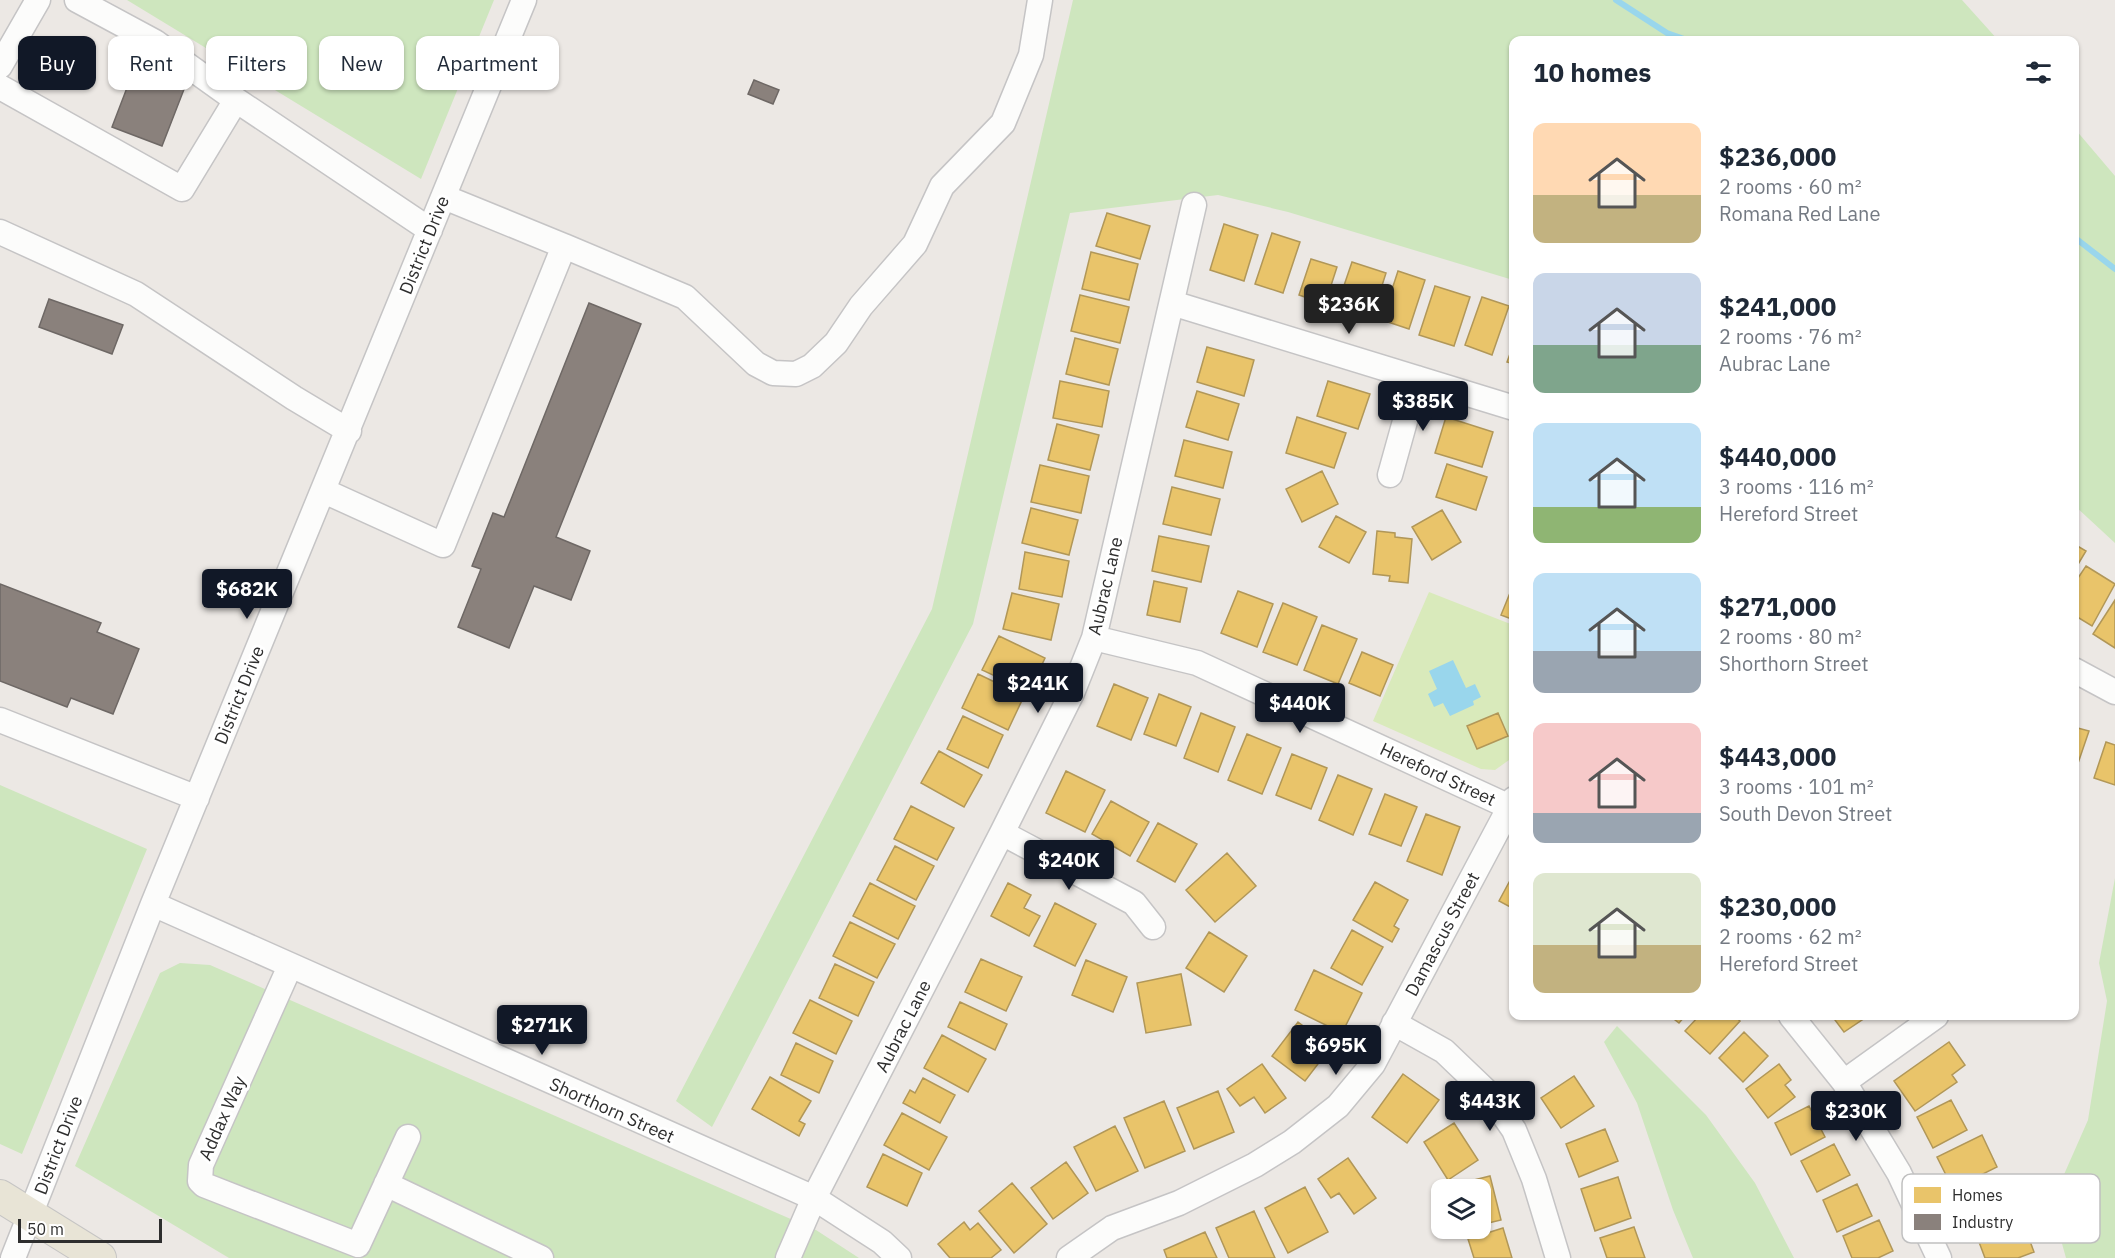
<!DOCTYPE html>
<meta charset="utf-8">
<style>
:root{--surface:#fff;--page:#f2f2f3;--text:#1f2937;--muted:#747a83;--accent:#111827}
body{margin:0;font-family:"IBM Plex Sans",sans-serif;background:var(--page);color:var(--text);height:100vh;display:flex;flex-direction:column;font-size:22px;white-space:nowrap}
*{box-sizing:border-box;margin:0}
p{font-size:20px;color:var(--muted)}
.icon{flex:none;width:33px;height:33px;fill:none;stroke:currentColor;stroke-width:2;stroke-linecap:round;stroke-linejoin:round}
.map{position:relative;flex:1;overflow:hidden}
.panel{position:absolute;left:1509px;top:36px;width:570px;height:984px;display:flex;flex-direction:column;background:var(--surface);border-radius:12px;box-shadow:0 2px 4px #0004}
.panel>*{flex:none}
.hud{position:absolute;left:18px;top:36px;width:570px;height:54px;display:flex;gap:12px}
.tools{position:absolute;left:1431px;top:1179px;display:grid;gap:12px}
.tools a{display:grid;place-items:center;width:60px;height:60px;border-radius:12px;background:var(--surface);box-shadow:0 2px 4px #0004;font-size:30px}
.scale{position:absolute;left:18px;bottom:15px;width:144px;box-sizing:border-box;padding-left:6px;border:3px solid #2e2e2e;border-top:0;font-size:16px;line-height:21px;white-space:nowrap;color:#2e2e2e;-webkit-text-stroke:4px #fff;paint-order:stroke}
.price{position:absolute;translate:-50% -51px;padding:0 14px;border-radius:6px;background:var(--accent);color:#fff;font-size:20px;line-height:39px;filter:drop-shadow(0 2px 3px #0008)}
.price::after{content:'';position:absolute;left:50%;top:36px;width:18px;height:14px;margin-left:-9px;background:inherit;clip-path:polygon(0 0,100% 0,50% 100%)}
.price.active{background:#222;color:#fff}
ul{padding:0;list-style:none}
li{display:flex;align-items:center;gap:18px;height:150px;padding:0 24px}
li span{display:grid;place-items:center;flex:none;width:168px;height:120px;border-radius:12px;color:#555}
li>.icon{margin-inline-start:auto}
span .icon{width:72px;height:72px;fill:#fffc;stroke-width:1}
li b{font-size:26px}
h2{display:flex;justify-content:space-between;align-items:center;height:72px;padding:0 24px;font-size:26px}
.tag{padding:0 21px;border-radius:12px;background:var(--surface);box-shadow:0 2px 4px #0004;font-size:21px;line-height:54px}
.tag.active{background:var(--accent);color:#fff}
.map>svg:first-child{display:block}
.green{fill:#cee6be}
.pitch{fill:#d9eabb}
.water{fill:#99d6ec}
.homes{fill:#e9c46a;stroke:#b19758;stroke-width:1.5}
.industry{fill:#8a817c;stroke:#6e6865;stroke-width:1.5}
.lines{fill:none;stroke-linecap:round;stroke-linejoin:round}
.stream{stroke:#99d6ec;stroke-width:6}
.minor-casing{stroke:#c5c4c5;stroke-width:27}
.major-casing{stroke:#c6c5c4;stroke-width:34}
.minor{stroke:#fcfcfb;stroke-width:24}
.major{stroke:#e8e4d6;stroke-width:32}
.labels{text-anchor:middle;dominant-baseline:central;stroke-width:6;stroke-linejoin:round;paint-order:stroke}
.street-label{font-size:18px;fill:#2e2e2e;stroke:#fff}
.key{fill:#fff;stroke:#c0c0c0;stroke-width:1.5}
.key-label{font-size:16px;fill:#2e2e2e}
</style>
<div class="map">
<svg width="2115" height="1258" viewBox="0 0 2115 1258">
<rect width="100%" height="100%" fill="#ece8e4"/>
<path class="green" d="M 127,0 L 494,0 L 421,179 Z
M 1073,0 L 1962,0 L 1998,40 L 1514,40 L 1513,280 L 1288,212 L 1218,195 L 1070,213 L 973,624 L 712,1127 L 676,1101 L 932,609 Z
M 2075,129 L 2115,176 L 2115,543 L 2075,506 Z
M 0,785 L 147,849 L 22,1154 L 0,1144 Z
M 2115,878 L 2115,1258 L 2066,1258 L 2051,1204 L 2088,1120 L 2107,1001 L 2099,963 Z
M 180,963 L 210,965 L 816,1230 L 859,1258 L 229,1258 L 75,1166 L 160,973 Z
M 1617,1026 L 1706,1115 L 1755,1183 L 1794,1258 L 1693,1258 L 1673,1210 L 1637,1103 L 1604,1042 Z"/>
<path class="pitch" d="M 1429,592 L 1513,625 L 1513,750 L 1509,760 L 1495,770 L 1481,769 L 1373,721 Z"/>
<path class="water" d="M 1453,660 L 1466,688 L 1475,684 L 1481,697 L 1473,701 L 1474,705 L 1450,716 L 1443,703 L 1434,707 L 1428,694 L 1437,689 L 1429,671 Z"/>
<path class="homes" d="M 1107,213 L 1150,226 L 1140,259 L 1096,246 Z
M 1224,224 L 1258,235 L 1244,281 L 1210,270 Z
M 1272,233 L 1300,242 L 1283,293 L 1255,284 Z
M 1091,252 L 1138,264 L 1129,300 L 1082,289 Z
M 1311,259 L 1337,267 L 1325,304 L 1299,295 Z
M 1352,262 L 1386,273 L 1371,320 L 1336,309 Z
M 1398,271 L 1425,280 L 1409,329 L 1382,320 Z
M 1435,286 L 1470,297 L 1454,346 L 1419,335 Z
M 1080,295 L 1129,307 L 1120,343 L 1071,331 Z
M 1482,297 L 1509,306 L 1492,355 L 1465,345 Z
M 1075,338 L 1118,349 L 1109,385 L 1066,374 Z
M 1514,343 L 1514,364 L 1507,362 Z
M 1207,347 L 1254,360 L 1244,396 L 1197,382 Z
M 1060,381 L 1109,391 L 1102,427 L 1053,418 Z
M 1328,381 L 1370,394 L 1358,429 L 1317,416 Z
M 1197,391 L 1239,404 L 1228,440 L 1186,427 Z
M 1297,417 L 1346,433 L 1334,468 L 1286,453 Z
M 1446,417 L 1493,432 L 1482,467 L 1435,453 Z
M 1057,424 L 1099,435 L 1090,470 L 1048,460 Z
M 1184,440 L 1232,452 L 1223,488 L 1175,476 Z
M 1447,464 L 1487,477 L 1476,510 L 1436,497 Z
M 1040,465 L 1089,476 L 1081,513 L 1031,502 Z
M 1322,471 L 1338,504 L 1302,522 L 1286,489 Z
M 1172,487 L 1220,499 L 1211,535 L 1163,524 Z
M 1031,508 L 1078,520 L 1069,555 L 1022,543 Z
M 1442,510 L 1461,542 L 1432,560 L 1412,527 Z
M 1336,516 L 1366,532 L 1349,563 L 1319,547 Z
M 1377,531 L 1395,533 L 1395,537 L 1412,539 L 1408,583 L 1389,581 L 1390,576 L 1373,574 Z
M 1159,536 L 1209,546 L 1201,582 L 1152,571 Z
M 2074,544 L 2086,551 L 2074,571 Z
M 1025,552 L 1069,561 L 1062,597 L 1019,589 Z
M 2086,566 L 2115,584 L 2092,626 L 2074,615 L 2074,584 Z
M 1154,581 L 1187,588 L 1180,622 L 1147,615 Z
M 1512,588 L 1514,589 L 1514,620 L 1501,615 Z
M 1238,591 L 1273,604 L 1257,647 L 1221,633 Z
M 1012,593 L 1059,604 L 1051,640 L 1003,629 Z
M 2115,600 L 2115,648 L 2093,634 Z
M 1283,603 L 1317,617 L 1297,665 L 1263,652 Z
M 1322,625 L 1357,639 L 1338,684 L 1304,670 Z
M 999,636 L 1045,658 L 1037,675 L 1033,674 L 1025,690 L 982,670 Z
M 1362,652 L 1393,665 L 1380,696 L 1349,683 Z
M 978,674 L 1024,696 L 1008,730 L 962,708 Z
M 1114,684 L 1148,698 L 1131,740 L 1097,726 Z
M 1159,694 L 1191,707 L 1176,746 L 1144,734 Z
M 1201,713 L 1235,727 L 1218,772 L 1184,758 Z
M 1498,713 L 1508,736 L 1477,749 L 1467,726 Z
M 963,716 L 1003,735 L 988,768 L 947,749 Z
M 2074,727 L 2089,731 L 2074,775 Z
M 1247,734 L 1281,748 L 1262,794 L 1228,780 Z
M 2106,742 L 2115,745 L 2115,785 L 2094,778 Z
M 939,751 L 982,775 L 964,807 L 921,783 Z
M 1292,754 L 1327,768 L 1311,809 L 1276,795 Z
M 1066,771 L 1105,790 L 1085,832 L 1046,813 Z
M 1338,775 L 1372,789 L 1353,835 L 1319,820 Z
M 1385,794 L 1417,807 L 1401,846 L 1369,834 Z
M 1111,801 L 1149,822 L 1130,856 L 1092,834 Z
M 911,806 L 954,828 L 937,860 L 894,839 Z
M 1426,814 L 1460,827 L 1442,875 L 1407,861 Z
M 1158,823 L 1197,844 L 1175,882 L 1137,861 Z
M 895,846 L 934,866 L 916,900 L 877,880 Z
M 1227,853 L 1256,886 L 1215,922 L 1186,890 Z
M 1514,873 L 1514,909 L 1499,901 Z
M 1375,882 L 1408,900 L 1394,926 L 1399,929 L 1392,942 L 1353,920 Z
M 870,883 L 915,906 L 898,939 L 853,916 Z
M 1008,883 L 1031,895 L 1024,908 L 1040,916 L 1029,936 L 991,916 Z
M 1055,903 L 1096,924 L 1075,966 L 1034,946 Z
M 850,922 L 895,944 L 877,978 L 833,956 Z
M 1352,930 L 1383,947 L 1362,985 L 1331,968 Z
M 1209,932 L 1247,956 L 1224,992 L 1186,968 Z
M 981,959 L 1022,977 L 1006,1011 L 965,992 Z
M 1086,960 L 1127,977 L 1113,1012 L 1072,995 Z
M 835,964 L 874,982 L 858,1016 L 819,998 Z
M 1314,970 L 1362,993 L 1342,1033 L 1295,1010 Z
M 1181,974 L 1191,1025 L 1146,1033 L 1137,983 Z
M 810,1000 L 852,1021 L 836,1054 L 793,1033 Z
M 960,1002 L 1007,1024 L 995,1050 L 948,1027 Z
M 1670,1016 L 1685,1016 L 1679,1023 Z
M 1699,1016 L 1734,1016 L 1740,1021 L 1710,1054 L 1685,1031 Z
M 1832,1016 L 1868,1016 L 1844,1032 Z
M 1298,1022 L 1331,1047 L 1305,1081 L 1272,1056 Z
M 1744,1032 L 1768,1056 L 1743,1082 L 1719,1058 Z
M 942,1035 L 986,1059 L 968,1092 L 924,1068 Z
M 1949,1042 L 1965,1065 L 1952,1075 L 1957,1082 L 1915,1111 L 1894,1081 Z
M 796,1043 L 833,1061 L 819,1093 L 781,1075 Z
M 1262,1064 L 1286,1098 L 1265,1113 L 1254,1097 L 1240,1106 L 1227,1089 Z
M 1779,1064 L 1791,1080 L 1785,1085 L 1795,1097 L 1768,1118 L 1746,1089 Z
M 1403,1074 L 1439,1100 L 1407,1143 L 1372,1117 Z
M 1574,1076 L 1594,1106 L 1561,1128 L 1541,1098 Z
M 770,1077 L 811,1101 L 799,1121 L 805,1124 L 799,1136 L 752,1109 Z
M 923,1078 L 955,1095 L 940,1123 L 903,1103 L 910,1090 L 915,1093 Z
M 1218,1091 L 1234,1132 L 1194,1149 L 1177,1108 Z
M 1951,1100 L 1967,1130 L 1933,1148 L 1917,1117 Z
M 1164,1101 L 1185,1151 L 1145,1168 L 1124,1118 Z
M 1809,1106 L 1825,1137 L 1791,1155 L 1775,1123 Z
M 902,1113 L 947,1137 L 929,1170 L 884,1145 Z
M 1454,1123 L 1478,1160 L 1448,1180 L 1424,1142 Z
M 1115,1126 L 1138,1171 L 1096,1191 L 1074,1147 Z
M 1605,1129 L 1618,1161 L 1579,1177 L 1566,1144 Z
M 1982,1135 L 1997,1167 L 1953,1189 L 1937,1157 Z
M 1834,1144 L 1850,1175 L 1817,1192 L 1801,1161 Z
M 883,1154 L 922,1173 L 907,1206 L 867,1187 Z
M 1348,1158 L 1376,1198 L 1354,1214 L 1339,1193 L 1331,1198 L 1318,1179 Z
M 1066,1162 L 1088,1193 L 1053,1219 L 1031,1188 Z
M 1490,1176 L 1501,1220 L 1480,1225 L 1480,1190 L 1450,1190 L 1450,1186 Z
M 1618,1177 L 1631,1218 L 1595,1231 L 1581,1189 Z
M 1012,1183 L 1047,1224 L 1014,1253 L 979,1211 Z
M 1857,1184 L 1872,1216 L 1837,1232 L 1823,1200 Z
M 1305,1187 L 1328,1232 L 1288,1253 L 1265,1208 Z
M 1254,1211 L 1275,1258 L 1229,1258 L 1216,1228 Z
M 2021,1217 L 2034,1252 L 2018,1258 L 1985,1258 L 1976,1234 Z
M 1879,1220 L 1893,1251 L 1878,1258 L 1852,1258 L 1843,1236 Z
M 964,1222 L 970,1230 L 978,1223 L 1001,1250 L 991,1258 L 950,1258 L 938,1244 Z
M 1634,1227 L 1645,1258 L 1607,1258 L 1600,1238 Z
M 1503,1228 L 1512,1258 L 1474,1258 L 1468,1239 Z
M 1205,1232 L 1217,1258 L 1167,1258 L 1164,1250 Z"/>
<path class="industry" d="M 138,59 L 188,79 L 162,146 L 112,127 Z
M 754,80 L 779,90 L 773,104 L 748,94 Z
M 49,299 L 123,325 L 112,354 L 39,327 Z
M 589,303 L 641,324 L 556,537 L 590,551 L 571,600 L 534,586 L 509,648 L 458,627 L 481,569 L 472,566 L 493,513 L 504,517 Z
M 0,584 L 101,623 L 97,632 L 139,649 L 113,714 L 71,698 L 67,707 L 0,681 Z"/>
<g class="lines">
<path class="stream" d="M 1616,0 L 1667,33 L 1687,40
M 2074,237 L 2115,269"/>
<defs>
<path id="minor" d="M 77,0 L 155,42 L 236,100 L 430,230
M 0,66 L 38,0
M 0,87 L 182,189 L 236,100
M 0,232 L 136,294 L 294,398 L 349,431
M 564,246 L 685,297 L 756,364 L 773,373 L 796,374 L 812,366 L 836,343 L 861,306 L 915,244 L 942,186 L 1003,123 L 1031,55 L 1040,0
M 1172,303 L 1514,408
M 1390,475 L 1417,378
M 324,491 L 443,545 L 564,246 L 444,197
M 1094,638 L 1197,663 L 1514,809
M 2074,670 L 2115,692
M 0,720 L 197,798
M 1002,833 L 1134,903 L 1153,927
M 153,904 L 814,1198 L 882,1242 L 899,1258
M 290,966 L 201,1165 L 200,1181 L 204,1185 L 358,1245 L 408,1137
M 1791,1016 L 1844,1082 L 1899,1173 L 1939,1258
M 1394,1023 L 1444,1051 L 1489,1094 L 1514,1130 L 1534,1179 L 1558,1258
M 1844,1082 L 1936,1016
M 386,1184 L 541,1258
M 13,1258 L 153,904 L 524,0
M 788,1258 L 814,1198 L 1002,833 L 1072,693 L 1094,638 L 1194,205
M 1069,1258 L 1112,1228 L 1179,1203 L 1255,1165 L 1292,1142 L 1338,1106 L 1373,1064 L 1514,799"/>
<path id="major" d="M 0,1196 L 100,1258"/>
</defs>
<use href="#minor" class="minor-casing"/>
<use href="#major" class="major-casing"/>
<use href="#minor" class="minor"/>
<use href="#major" class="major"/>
</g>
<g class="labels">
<g class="street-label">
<text transform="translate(424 245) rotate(-68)">District Drive</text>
<text transform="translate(1105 586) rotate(-77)">Aubrac Lane</text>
<text transform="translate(239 695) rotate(-68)">District Drive</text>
<text transform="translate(1438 774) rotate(25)">Hereford Street</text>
<text transform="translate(1442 934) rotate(-62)">Damascus Street</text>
<text transform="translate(903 1026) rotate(-63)">Aubrac Lane</text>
<text transform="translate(612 1110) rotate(24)">Shorthorn Street</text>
<text transform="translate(222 1118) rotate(-66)">Addax Way</text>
<text transform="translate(58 1145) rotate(-69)">District Drive</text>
</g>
</g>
<rect x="1902" y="1174" width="198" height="69" rx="9" class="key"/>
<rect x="1914" y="1187" width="27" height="16" fill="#e9c46a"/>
<rect x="1914" y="1214" width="27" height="16" fill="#8a817c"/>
<g class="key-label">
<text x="1952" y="1201">Homes</text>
<text x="1952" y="1228">Industry</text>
</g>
</svg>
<div class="tools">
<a><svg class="icon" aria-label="layers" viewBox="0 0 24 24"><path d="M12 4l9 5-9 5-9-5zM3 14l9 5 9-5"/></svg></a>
</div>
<div class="scale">50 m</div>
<b class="price active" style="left:1349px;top:335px">$236K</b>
<b class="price" style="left:1423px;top:432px">$385K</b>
<b class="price" style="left:247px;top:620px">$682K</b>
<b class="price" style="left:1038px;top:714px">$241K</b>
<b class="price" style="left:1300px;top:734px">$440K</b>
<b class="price" style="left:1069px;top:891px">$240K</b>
<b class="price" style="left:542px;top:1056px">$271K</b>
<b class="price" style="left:1336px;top:1076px">$695K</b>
<b class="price" style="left:1490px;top:1132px">$443K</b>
<b class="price" style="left:1856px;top:1142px">$230K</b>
<div class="hud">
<a class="tag active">Buy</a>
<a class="tag">Rent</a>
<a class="tag">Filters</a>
<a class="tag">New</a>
<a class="tag">Apartment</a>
</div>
<section class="panel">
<h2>10 homes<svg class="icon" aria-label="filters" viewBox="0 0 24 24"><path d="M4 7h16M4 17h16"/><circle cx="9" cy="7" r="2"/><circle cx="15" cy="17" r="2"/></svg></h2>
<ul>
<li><span style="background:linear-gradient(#ffd9b3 60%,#c2b280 0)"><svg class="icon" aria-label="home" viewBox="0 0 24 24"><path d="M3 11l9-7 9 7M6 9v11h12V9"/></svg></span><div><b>$236,000</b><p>2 rooms · 60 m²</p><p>Romana Red Lane</p></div></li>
<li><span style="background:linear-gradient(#c9d6e8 60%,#7fa58c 0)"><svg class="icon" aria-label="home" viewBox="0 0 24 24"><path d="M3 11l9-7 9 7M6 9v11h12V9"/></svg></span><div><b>$241,000</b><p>2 rooms · 76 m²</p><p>Aubrac Lane</p></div></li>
<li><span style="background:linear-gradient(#bfe0f5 70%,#8fb573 0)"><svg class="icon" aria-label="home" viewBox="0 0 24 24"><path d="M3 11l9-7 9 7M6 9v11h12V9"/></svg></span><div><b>$440,000</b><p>3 rooms · 116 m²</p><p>Hereford Street</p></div></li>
<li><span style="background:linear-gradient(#bfe0f5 65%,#9aa5b1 0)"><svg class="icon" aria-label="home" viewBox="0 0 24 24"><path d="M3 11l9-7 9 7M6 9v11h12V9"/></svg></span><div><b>$271,000</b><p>2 rooms · 80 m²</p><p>Shorthorn Street</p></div></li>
<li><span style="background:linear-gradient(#f6c9c9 75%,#9aa5b1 0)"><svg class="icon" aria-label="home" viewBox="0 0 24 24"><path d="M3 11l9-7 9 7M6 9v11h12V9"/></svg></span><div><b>$443,000</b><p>3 rooms · 101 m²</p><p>South Devon Street</p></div></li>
<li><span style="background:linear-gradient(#dfe7d0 60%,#c2b280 0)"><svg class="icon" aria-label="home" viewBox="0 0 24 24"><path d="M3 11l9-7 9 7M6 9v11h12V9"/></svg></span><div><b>$230,000</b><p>2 rooms · 62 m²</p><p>Hereford Street</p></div></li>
</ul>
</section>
</div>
